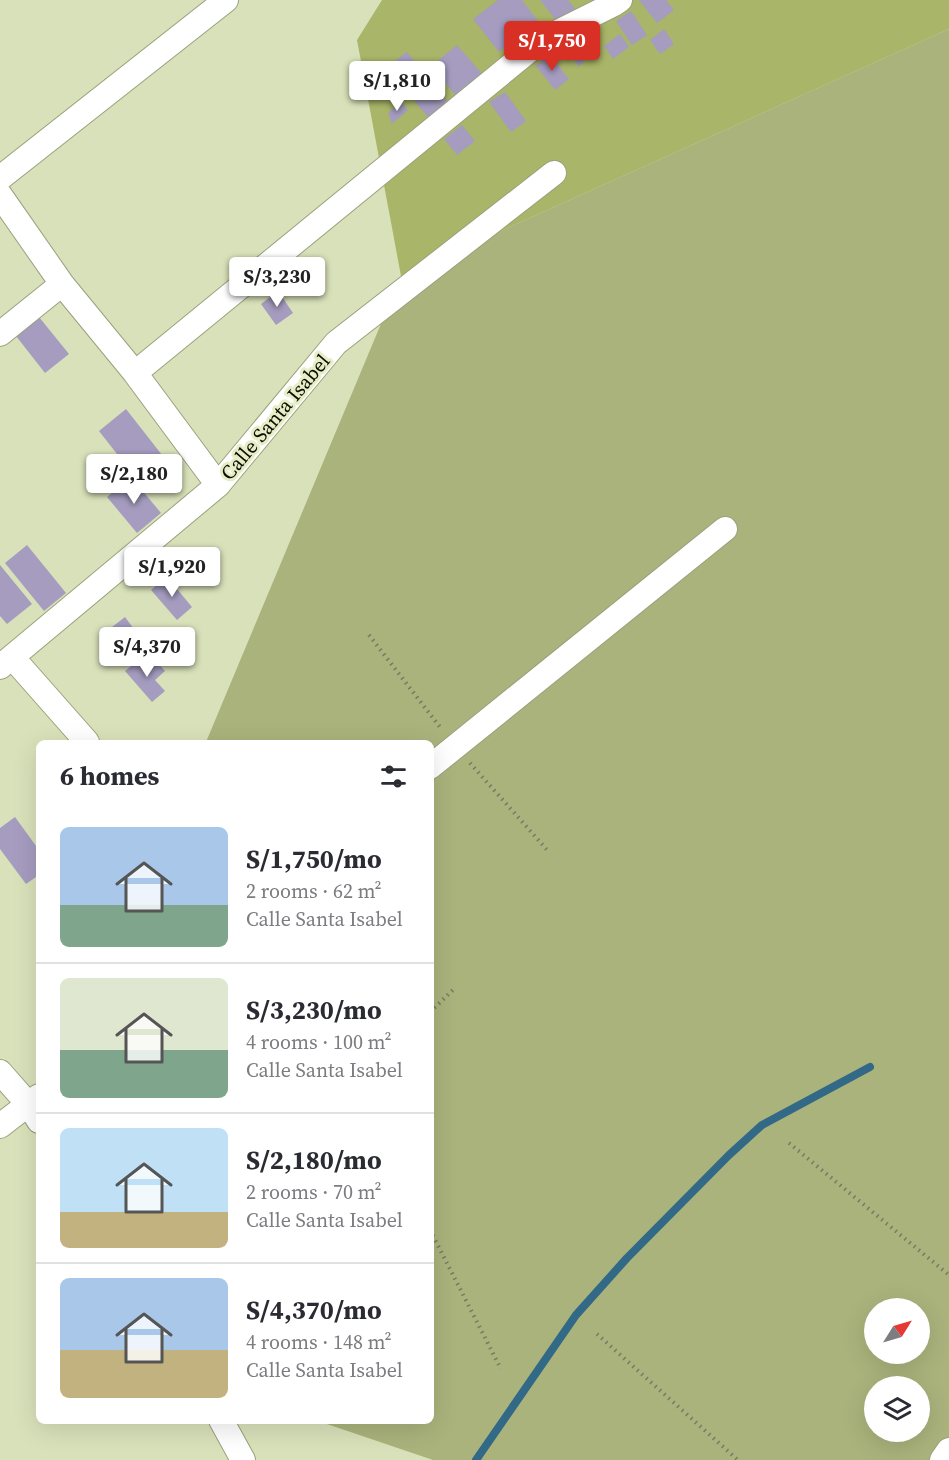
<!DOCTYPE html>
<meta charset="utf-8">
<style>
:root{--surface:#fff;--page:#f2f2f3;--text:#2b2b33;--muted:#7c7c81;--line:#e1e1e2;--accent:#d93025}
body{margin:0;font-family:"Source Serif 4",serif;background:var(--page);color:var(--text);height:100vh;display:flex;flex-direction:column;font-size:22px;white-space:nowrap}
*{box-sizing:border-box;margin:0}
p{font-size:20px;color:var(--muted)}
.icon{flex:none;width:33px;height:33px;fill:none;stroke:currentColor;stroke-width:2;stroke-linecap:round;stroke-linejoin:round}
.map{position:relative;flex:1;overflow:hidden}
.side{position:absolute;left:36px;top:740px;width:398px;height:684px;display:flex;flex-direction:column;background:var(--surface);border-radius:9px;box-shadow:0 6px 24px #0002}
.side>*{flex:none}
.needle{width:39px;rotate:53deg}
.controls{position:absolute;left:864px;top:1298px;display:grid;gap:12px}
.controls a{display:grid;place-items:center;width:66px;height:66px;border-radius:50%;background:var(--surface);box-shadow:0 6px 24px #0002;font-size:30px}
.price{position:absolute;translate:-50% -51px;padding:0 14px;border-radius:6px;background:#fff;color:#222;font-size:20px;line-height:39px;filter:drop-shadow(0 2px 3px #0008)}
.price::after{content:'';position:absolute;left:50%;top:36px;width:18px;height:14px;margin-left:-9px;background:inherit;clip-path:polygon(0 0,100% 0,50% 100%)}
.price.current{background:var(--accent);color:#fff}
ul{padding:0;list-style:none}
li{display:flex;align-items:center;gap:18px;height:150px;padding:0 24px}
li+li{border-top:2px solid var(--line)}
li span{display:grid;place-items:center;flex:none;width:168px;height:120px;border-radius:9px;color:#555}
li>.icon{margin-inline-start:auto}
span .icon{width:72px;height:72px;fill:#fffc;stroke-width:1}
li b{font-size:26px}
h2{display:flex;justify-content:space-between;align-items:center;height:72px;padding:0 24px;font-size:26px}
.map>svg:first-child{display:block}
.green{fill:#aab37c;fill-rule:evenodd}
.forest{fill:#a9b568}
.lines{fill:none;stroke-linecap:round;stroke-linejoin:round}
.stream{stroke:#326986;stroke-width:8}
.building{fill:#a59cbf}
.minor-casing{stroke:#9aa17c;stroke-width:26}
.path{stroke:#767b62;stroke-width:4;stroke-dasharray:1.5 4.5;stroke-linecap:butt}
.minor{stroke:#fff;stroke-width:24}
.labels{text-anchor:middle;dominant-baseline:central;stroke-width:6;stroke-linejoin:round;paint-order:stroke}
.street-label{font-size:20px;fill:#0c0d03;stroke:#e7eec7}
</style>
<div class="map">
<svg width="949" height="1460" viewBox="0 0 949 1460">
<rect width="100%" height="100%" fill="#d9e1ba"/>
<path class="green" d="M 949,29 L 949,1460 L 433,1460 L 318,1421 L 430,1420 L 430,742 L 206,742 L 401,276 ZM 874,1308 L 920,1308 L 920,1353 L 874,1353 ZM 874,1386 L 920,1386 L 920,1431 L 874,1431 Z"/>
<path class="forest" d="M 382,0 L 949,0 L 949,29 L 401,276 L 357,40 Z"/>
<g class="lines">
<path class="stream" d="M 476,1460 L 576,1315 L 627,1258 L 729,1155 L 762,1125 L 870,1067"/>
</g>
<path class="building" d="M 498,0 L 522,0 L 538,21 L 499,52 L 473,19 Z
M 540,0 L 568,0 L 576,10 L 559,24 Z
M 639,0 L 666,0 L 674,10 L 657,23 Z
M 631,11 L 647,35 L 632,45 L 616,21 Z
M 664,29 L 674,44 L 660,54 L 650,40 Z
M 620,34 L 629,47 L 613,59 L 604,46 Z
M 581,37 L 592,52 L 579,67 L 565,48 Z
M 457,45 L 483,75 L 457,97 L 441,78 L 446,73 L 436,62 Z
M 407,52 L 448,102 L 428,117 L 386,68 Z
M 550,55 L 569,79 L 555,90 L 536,66 Z
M 505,92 L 526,121 L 511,132 L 489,102 Z
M 401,101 L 408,110 L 392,124 L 388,113 Z
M 462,125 L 475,141 L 457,155 L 444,139 Z
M 278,291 L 293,313 L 276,325 L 261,304 Z
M 39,317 L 69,354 L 45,373 L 16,336 Z
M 126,409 L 173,469 L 146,491 L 99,431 Z
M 131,477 L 161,513 L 137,533 L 107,497 Z
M 27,545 L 66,593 L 44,611 L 5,563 Z
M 0,565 L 32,604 L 7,624 L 0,616 Z
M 167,577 L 192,607 L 177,620 L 151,590 Z
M 125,617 L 148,648 L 123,666 L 106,642 L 117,634 L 112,627 Z
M 141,658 L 149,667 L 156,661 L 165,671 L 155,680 L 165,691 L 152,702 L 125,671 Z
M 15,817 L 39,850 L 39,875 L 26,884 L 0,849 L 0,828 Z"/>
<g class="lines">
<defs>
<path id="minor" d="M 0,178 L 226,0
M 0,195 L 62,284 L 135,373 L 218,485
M 0,334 L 62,284
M 135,373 L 542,40 L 614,4 L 620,0
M 12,657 L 87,742
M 0,667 L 218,485 L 336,343 L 554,173
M 430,767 L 725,529
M 0,1072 L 29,1105 L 39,1121
M 0,1126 L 39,1096
M 221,1420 L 243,1460
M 942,1460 L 949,1450"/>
</defs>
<use href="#minor" class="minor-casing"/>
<path class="path" d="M 369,635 L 440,727
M 470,763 L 548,851
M 430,1012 L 455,988
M 789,1143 L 949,1275
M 430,1230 L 501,1369
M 597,1334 L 738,1460"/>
<use href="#minor" class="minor"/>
</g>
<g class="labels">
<g class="street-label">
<text transform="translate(275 417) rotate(-50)">Calle Santa Isabel</text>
</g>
</g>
</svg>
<div class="controls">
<a><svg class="needle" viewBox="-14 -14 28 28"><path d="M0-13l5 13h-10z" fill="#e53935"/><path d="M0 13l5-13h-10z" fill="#7c7c81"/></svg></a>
<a><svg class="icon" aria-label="layers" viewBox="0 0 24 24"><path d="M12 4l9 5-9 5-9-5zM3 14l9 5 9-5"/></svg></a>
</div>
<b class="price current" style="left:552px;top:72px">S/1,750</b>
<b class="price" style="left:397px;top:112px">S/1,810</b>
<b class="price" style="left:277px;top:308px">S/3,230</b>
<b class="price" style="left:134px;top:505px">S/2,180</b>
<b class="price" style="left:172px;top:598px">S/1,920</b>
<b class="price" style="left:147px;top:678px">S/4,370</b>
<section class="side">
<h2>6 homes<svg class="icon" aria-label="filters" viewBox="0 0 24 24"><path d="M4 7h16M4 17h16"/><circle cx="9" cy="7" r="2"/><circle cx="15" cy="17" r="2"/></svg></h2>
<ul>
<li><span style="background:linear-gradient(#a9c7e8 65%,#7fa58c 0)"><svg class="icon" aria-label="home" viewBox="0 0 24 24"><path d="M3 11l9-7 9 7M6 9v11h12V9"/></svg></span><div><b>S/1,750/mo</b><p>2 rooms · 62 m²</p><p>Calle Santa Isabel</p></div></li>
<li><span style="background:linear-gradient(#dfe7d0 60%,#7fa58c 0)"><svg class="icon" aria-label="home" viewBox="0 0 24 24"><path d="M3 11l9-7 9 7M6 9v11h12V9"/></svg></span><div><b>S/3,230/mo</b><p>4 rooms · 100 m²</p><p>Calle Santa Isabel</p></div></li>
<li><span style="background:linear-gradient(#bfe0f5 70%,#c2b280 0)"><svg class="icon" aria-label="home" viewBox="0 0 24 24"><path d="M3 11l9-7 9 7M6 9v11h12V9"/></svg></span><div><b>S/2,180/mo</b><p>2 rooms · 70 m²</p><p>Calle Santa Isabel</p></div></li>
<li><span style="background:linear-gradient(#a9c7e8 60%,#c2b280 0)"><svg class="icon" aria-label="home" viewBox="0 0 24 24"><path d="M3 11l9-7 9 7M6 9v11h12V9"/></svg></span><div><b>S/4,370/mo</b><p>4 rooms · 148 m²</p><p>Calle Santa Isabel</p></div></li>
</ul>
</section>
</div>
